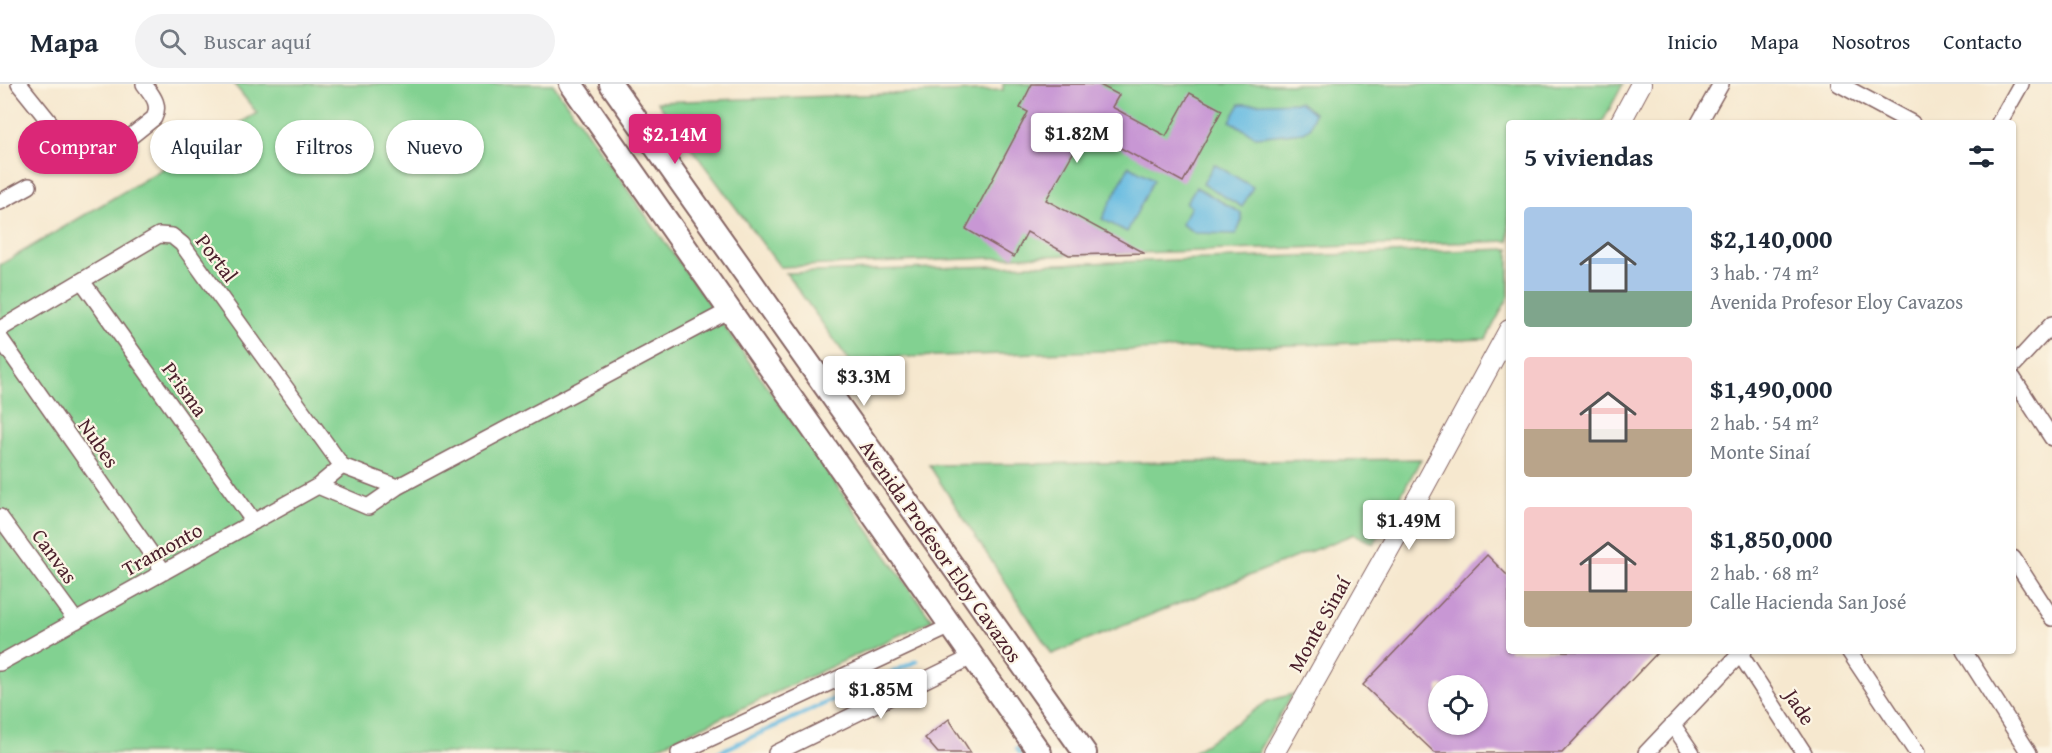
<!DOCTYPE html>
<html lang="es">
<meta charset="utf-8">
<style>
:root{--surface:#fff;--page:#f2f2f3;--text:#1f2937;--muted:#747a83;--line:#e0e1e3;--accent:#db2777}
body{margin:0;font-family:"Gentium Book Plus",serif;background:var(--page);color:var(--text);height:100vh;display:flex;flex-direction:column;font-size:22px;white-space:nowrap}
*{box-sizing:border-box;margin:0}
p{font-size:20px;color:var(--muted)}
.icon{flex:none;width:33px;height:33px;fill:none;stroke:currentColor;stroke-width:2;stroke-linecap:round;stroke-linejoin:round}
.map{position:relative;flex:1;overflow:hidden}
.drawer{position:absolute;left:1506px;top:36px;width:510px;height:534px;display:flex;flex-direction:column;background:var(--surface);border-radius:6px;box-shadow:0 2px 4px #0004}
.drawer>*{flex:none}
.hud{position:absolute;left:18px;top:36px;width:570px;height:54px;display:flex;gap:12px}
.fabs{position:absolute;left:1428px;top:591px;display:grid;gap:12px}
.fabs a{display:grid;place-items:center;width:60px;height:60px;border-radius:50%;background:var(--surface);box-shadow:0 2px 4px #0004;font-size:30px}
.price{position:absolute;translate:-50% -51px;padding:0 14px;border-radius:6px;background:#fff;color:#222;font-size:20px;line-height:39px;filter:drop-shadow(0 2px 3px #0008)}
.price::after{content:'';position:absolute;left:50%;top:36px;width:18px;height:14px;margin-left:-9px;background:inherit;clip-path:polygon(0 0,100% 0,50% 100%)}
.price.active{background:var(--accent);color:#fff}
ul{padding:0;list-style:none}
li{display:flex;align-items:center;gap:18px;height:150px;padding:0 18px}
li span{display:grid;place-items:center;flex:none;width:168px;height:120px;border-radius:6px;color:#555}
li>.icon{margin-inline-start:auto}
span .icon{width:72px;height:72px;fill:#fffc;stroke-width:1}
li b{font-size:26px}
h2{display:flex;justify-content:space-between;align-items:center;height:72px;padding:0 18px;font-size:26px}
.chip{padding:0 21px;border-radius:27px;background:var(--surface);box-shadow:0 2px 4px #0004;font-size:21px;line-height:54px}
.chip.active{background:var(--accent);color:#fff}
header{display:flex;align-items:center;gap:36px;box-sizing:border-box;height:84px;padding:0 30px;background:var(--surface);border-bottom:2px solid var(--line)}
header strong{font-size:28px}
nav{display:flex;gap:33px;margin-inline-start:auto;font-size:21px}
.search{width:420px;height:54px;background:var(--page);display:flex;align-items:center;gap:15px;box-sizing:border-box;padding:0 21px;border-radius:33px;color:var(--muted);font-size:22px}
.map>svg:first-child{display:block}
.green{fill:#82d191;stroke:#66785e;stroke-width:1.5}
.water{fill:#64bae1;stroke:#576c86;stroke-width:1.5}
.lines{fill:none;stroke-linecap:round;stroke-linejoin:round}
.stream{stroke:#64bae1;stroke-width:4.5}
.building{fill:#c897d4;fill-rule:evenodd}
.minor-casing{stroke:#866564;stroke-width:18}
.tertiary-casing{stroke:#866564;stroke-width:22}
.secondary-casing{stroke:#866564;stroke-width:26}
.minor{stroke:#fff;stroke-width:15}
.tertiary{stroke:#fff;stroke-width:20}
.secondary{stroke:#fff;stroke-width:22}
.labels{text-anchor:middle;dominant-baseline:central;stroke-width:4.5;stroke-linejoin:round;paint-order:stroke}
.street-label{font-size:21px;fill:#4a1f2b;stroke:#fcf5e5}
</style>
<header>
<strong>Mapa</strong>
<div class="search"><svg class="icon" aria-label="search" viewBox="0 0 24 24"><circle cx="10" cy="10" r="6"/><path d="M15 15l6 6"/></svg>Buscar aquí</div>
<nav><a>Inicio</a><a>Mapa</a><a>Nosotros</a><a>Contacto</a></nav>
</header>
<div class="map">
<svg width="2052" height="669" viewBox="0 0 2052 669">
<rect width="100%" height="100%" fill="#fcf5e5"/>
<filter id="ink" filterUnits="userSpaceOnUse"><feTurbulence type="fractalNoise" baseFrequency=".0167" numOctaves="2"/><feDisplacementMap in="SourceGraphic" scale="12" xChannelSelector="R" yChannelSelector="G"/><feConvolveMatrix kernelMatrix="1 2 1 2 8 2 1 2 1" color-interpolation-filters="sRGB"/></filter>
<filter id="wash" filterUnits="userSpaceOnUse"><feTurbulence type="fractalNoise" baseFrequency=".008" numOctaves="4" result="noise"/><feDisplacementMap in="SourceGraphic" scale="24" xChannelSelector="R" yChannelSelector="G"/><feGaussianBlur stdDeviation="1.35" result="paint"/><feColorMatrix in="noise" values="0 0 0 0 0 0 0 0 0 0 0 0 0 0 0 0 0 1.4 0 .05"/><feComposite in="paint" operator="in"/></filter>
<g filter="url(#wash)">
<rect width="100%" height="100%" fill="#f6e8cf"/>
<path class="green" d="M 234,0 L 553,0 L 932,536 L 645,669 L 0,669 L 0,181 L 257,29 Z
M 1003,0 L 1623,0 L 1602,39 L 1509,39 L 1509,157 L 1014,173 L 780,183 L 657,18 L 1003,6 Z
M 1509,165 L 1509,212 L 1486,255 L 875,274 L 879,299 L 866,300 L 786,189 Z
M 1421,375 L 1374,460 L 1354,450 L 1052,570 L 929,381 Z
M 1293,610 L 1257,669 L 1192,669 L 1268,617 Z"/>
<path class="water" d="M 1300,18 L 1314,29 L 1311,43 L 1304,48 L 1256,53 L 1230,37 L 1240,20 Z
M 1214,80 L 1253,103 L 1242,123 L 1203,100 Z
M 1129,82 L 1154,95 L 1127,148 L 1102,135 Z
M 1196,103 L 1241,129 L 1242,136 L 1236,150 L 1195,149 L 1181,140 L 1191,123 L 1186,119 Z"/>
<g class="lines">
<path class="stream" d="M 1017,665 L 1020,669
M 717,669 L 917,577"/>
</g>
<g id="blocks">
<path class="building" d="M 1032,0 L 1098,0 L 1119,11 L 1112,23 L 1166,52 L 1190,9 L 1222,26 L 1183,98 L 1097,51 L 1093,61 L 1081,55 L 1046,116 L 1144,169 L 1069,171 L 1027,148 L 1014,173 L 966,145 L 1028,28 L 1020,24 Z
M 1487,471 L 1509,493 L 1509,567 L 1659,567 L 1562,669 L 1435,669 L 1363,601 ZM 1438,602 L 1478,602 L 1478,640 L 1438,640 Z
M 949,635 L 971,669 L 938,669 L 925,654 Z"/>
</g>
</g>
<g filter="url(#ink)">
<use href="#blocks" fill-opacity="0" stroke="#866564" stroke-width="1.5"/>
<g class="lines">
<defs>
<path id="minor" d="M 19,0 L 77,72 C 84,79 89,82 99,78 L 154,34 C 161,20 152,11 144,0
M 1839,0 L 1912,39
M 1699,39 L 1721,0
M 1999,39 L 2021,0
M 0,118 L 29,102
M 82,197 L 254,438
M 0,245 L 159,151 L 172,152 L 182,160 L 342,382
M 0,254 L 164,488
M 2013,282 L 2052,240
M 2013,294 L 2052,354
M 342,382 L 397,403
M 318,402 L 368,423 L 397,403 L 730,226
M 0,433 L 76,537
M 2013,474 L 2052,534
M 1849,567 L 1917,669
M 1964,567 L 2029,669
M 1740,570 L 1804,669
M 0,579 L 318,402 L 342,382
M 1673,641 L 1692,669
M 679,669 L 951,542
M 776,669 L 972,573
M 1646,669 L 1743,567"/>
<path id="tertiary" d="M 1620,39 L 1641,0
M 1274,669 L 1420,410 L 1509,246"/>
<path id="secondary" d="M 571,0 L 1040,669
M 611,0 L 1085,669"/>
</defs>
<use href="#minor" class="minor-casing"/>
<use href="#tertiary" class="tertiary-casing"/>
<use href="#secondary" class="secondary-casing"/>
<use href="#minor" class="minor"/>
<use href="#tertiary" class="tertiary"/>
<use href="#secondary" class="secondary"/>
</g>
</g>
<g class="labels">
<g class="street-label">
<text transform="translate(217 174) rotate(53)">Portal</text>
<text transform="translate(185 305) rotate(54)">Prisma</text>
<text transform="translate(99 359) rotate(55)">Nubes</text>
<text transform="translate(162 465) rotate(-29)">Tramonto</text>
<text transform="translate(941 467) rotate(55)">Avenida Profesor Eloy Cavazos</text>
<text transform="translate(55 472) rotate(54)">Canvas</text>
<text transform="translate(1319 540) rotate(-61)">Monte Sinaí</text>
<text transform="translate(1800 623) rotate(57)">Jade</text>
</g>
</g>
</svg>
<div class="fabs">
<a><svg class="icon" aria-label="locate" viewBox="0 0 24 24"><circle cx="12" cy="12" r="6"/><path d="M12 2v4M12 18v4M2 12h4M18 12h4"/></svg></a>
</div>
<b class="price" style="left:1077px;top:80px">$1.82M</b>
<b class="price active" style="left:675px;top:81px">$2.14M</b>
<b class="price" style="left:864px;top:323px">$3.3M</b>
<b class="price" style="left:1409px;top:467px">$1.49M</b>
<b class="price" style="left:881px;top:636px">$1.85M</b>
<div class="hud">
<a class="chip active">Comprar</a>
<a class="chip">Alquilar</a>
<a class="chip">Filtros</a>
<a class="chip">Nuevo</a>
</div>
<section class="drawer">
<h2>5 viviendas<svg class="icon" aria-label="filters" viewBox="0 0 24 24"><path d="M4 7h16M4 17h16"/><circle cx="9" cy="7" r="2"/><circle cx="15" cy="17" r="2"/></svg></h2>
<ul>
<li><span style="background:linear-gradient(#a9c7e8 70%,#7fa58c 0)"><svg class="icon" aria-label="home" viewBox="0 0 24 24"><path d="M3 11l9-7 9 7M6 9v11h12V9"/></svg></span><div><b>$2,140,000</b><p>3 hab. · 74 m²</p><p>Avenida Profesor Eloy Cavazos</p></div></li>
<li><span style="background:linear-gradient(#f6c9c9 60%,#b9a48a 0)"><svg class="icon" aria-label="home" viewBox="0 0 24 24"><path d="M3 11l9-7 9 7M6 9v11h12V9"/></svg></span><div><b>$1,490,000</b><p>2 hab. · 54 m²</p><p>Monte Sinaí</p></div></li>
<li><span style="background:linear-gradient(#f6c9c9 70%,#b9a48a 0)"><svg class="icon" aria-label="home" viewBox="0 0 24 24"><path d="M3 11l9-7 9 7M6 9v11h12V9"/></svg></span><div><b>$1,850,000</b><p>2 hab. · 68 m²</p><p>Calle Hacienda San José</p></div></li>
</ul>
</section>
</div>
